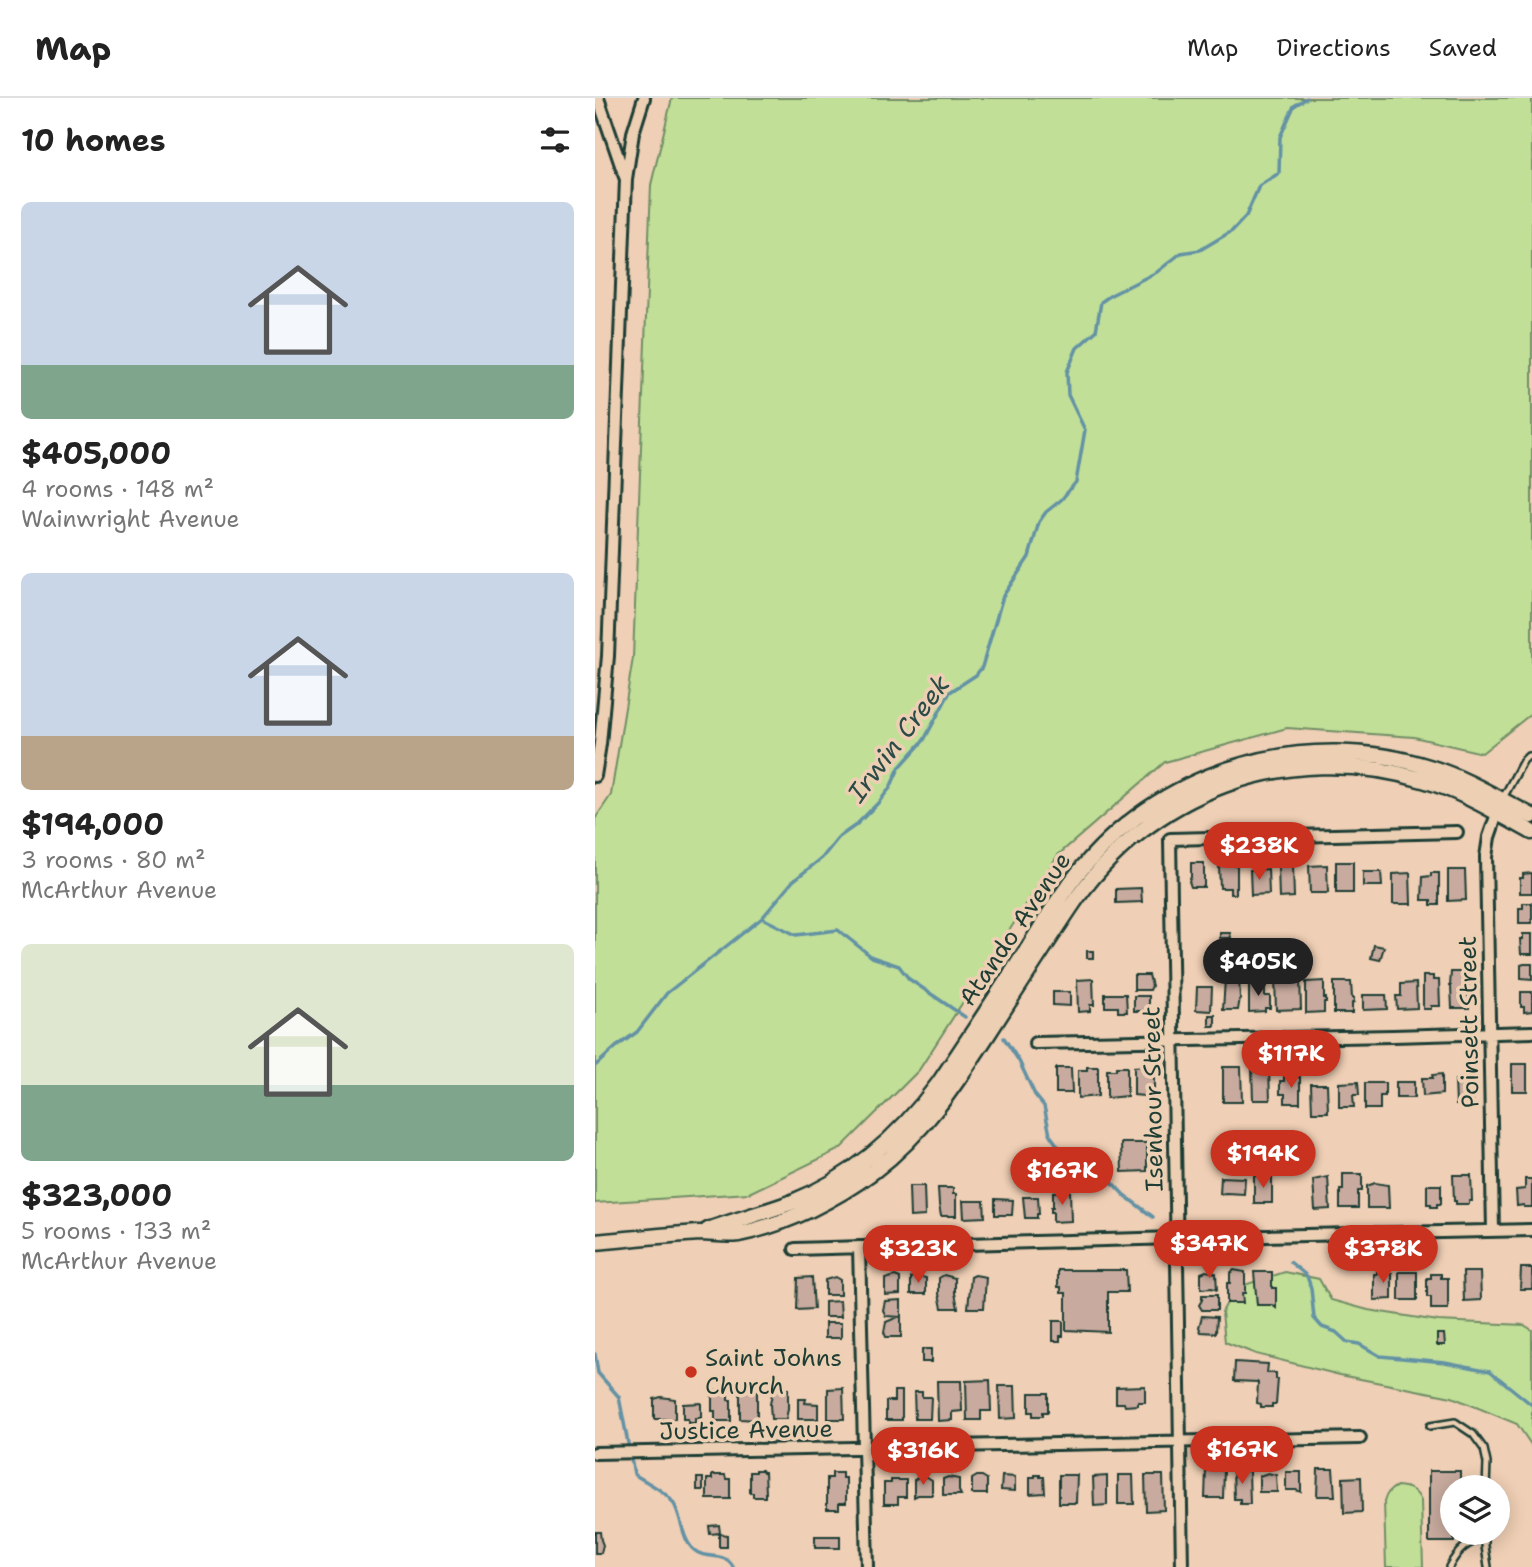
<!DOCTYPE html>
<meta charset="utf-8">
<style>
:root{--surface:#fff;--page:#f2f2f2;--text:#222;--muted:#767676;--line:#e0e0e0;--accent:#c8321e}
body{margin:0;font-family:"Shantell Sans",sans-serif;background:var(--page);color:var(--text);height:100vh;display:flex;flex-direction:column;font-size:26px;white-space:nowrap}
*{box-sizing:border-box;margin:0}
p{font-size:23px;color:var(--muted)}
.icon{flex:none;width:38px;height:38px;fill:none;stroke:currentColor;stroke-width:2;stroke-linecap:round;stroke-linejoin:round}
.map{position:relative;flex:1;overflow:hidden}
.sheet{display:flex;flex-direction:column;background:var(--surface);width:595px}
.sheet>*{flex:none}
.buttons{position:absolute;left:845px;top:1377px;display:grid;gap:14px}
.buttons a{display:grid;place-items:center;width:70px;height:70px;border-radius:50%;background:var(--surface);box-shadow:0 4px 18px #0003;font-size:35px}
.price{position:absolute;translate:-50% -60px;padding:0 16px;border-radius:24px;background:var(--accent);color:#fff;font-size:23px;line-height:46px;filter:drop-shadow(0 2px 4px #0008)}
.price::after{content:'';position:absolute;left:50%;top:42px;width:21px;height:16px;margin-left:-10px;background:inherit;clip-path:polygon(0 0,100% 0,50% 100%)}
.price.selected{background:#222;color:#fff}
ul{padding:0;list-style:none}
li{display:grid;align-content:center;gap:14px;height:371px;padding:0 21px}
li span{display:grid;place-items:center;height:217px;border-radius:10px;color:#555}
li>.icon{margin-inline-start:auto}
span .icon{width:126px;height:126px;fill:#fffc;stroke-width:1}
li b{font-size:30px}
h2{display:flex;justify-content:space-between;align-items:center;height:84px;padding:0 21px;font-size:30px}
header{display:flex;align-items:center;gap:42px;box-sizing:border-box;height:98px;padding:0 35px;background:var(--surface);border-bottom:2px solid var(--line)}
header strong{font-size:33px}
nav{display:flex;gap:38px;margin-inline-start:auto;font-size:24px}
main{display:flex;flex:1;min-height:0}
.map>svg:first-child{display:block}
.green{fill:#c2df97;stroke:#708e66;stroke-width:2}
.lines{fill:none;stroke-linecap:round;stroke-linejoin:round}
.stream{stroke:#6392a5;stroke-width:3.5}
.building{fill:#c8aa9e;stroke:#1f3d34;stroke-width:2}
.lane-casing{stroke:#1f3d34;stroke-width:10}
.street-casing{stroke:#1f3d34;stroke-width:16}
.secondary-casing{stroke:#1f3d34;stroke-width:19}
.lane{stroke:#edd0b3;stroke-width:5}
.street{stroke:#edd0b3;stroke-width:10}
.secondary{stroke:#edd0b3;stroke-width:14}
.poi-dot{fill:#c8321e;stroke:#edd0b3;stroke-width:2.5}
.labels{text-anchor:middle;dominant-baseline:central;stroke-width:7;stroke-linejoin:round;paint-order:stroke}
.street-label{font-size:24px;fill:#1f3d34;stroke:#edd0b3}
.poi-label{font-size:24px;fill:#1f3d34;stroke:#edd0b3;text-anchor:start}
.water-label{font-size:26px;font-style:italic;fill:#2a4b47;stroke:#edd0b3}
</style>
<header>
<strong>Map</strong>
<nav><a>Map</a><a>Directions</a><a>Saved</a></nav>
</header>
<main>
<section class="sheet">
<h2>10 homes<svg class="icon" aria-label="filters" viewBox="0 0 24 24"><path d="M4 7h16M4 17h16"/><circle cx="9" cy="7" r="2"/><circle cx="15" cy="17" r="2"/></svg></h2>
<ul>
<li><span style="background:linear-gradient(#c9d6e8 75%,#7fa58c 0)"><svg class="icon" aria-label="home" viewBox="0 0 24 24"><path d="M3 11l9-7 9 7M6 9v11h12V9"/></svg></span><div><b>$405,000</b><p>4 rooms · 148 m²</p><p>Wainwright Avenue</p></div></li>
<li><span style="background:linear-gradient(#c9d6e8 75%,#b9a48a 0)"><svg class="icon" aria-label="home" viewBox="0 0 24 24"><path d="M3 11l9-7 9 7M6 9v11h12V9"/></svg></span><div><b>$194,000</b><p>3 rooms · 80 m²</p><p>McArthur Avenue</p></div></li>
<li><span style="background:linear-gradient(#dfe7d0 65%,#7fa58c 0)"><svg class="icon" aria-label="home" viewBox="0 0 24 24"><path d="M3 11l9-7 9 7M6 9v11h12V9"/></svg></span><div><b>$323,000</b><p>5 rooms · 133 m²</p><p>McArthur Avenue</p></div></li>
</ul>
</section>
<div class="map">
<svg width="937" height="1469" viewBox="0 0 937 1469">
<rect width="100%" height="100%" fill="#efcfb5"/>
<filter id="ink" filterUnits="userSpaceOnUse"><feTurbulence type="fractalNoise" baseFrequency=".0143" numOctaves="2"/><feDisplacementMap in="SourceGraphic" scale="14" xChannelSelector="R" yChannelSelector="G"/><feConvolveMatrix kernelMatrix="1 2 1 2 8 2 1 2 1" color-interpolation-filters="sRGB"/></filter>
<g filter="url(#ink)">
<path class="green" d="M 77,0 L 937,0 L 937,615 L 887,655 L 819,639 L 692,630 L 570,664 L 463,757 L 324,972 L 245,1051 L 154,1095 L 0,1105 L 0,721 L 16,697 L 38,560 L 56,87 Z
M 690,1174 L 724,1181 L 736,1202 L 773,1212 L 843,1223 L 929,1227 L 937,1232 L 937,1348 L 922,1326 L 857,1299 L 745,1277 L 661,1256 L 630,1244 L 627,1214 L 640,1190 Z
M 802,1388 C 815,1389 821,1392 826,1403 L 828,1469 L 791,1469 L 789,1404 C 791,1396 794,1392 802,1388 Z"/>
<g class="lines">
<path class="stream" d="M 167,820 L 201,837 L 243,832 L 277,859 L 304,868 L 314,881 L 370,919
M 409,940 L 424,963 L 440,997 L 449,1008 L 455,1037 L 468,1055 L 495,1074 L 513,1080 L 529,1097 L 558,1119
M 0,968 L 21,949 L 42,934 L 72,895 L 167,820 L 198,783 L 227,760 L 244,739 L 261,727 L 283,705 L 295,690 L 304,670 L 329,642 L 355,594 L 381,577 L 387,569 L 408,498 L 434,459 L 444,424 L 451,414 L 466,402 L 481,384 L 490,332 L 473,297 L 472,274 L 482,250 L 501,233 L 506,204 L 516,197 L 562,174 L 586,155 L 605,152 L 637,133 L 651,118 L 664,88 L 684,75 L 685,39 L 699,8 L 712,0
M 695,1164 L 712,1178 L 716,1190 L 719,1220 L 727,1229 L 741,1234 L 752,1244 L 764,1246 L 785,1258 L 850,1264 L 895,1273 L 937,1307
M 0,1256 L 3,1275 L 24,1299 L 39,1376 C 52,1385 71,1393 79,1406 C 87,1420 87,1442 99,1452 C 111,1463 128,1452 138,1469"/>
</g>
<path class="building" d="M 629,762 L 637,762 L 637,767 L 642,767 L 642,789 L 641,789 L 641,796 L 635,796 L 635,790 L 625,790 L 624,768 L 629,767 Z
M 741,764 L 758,764 L 758,795 L 741,795 Z
M 596,765 L 609,765 L 609,789 L 596,789 L 594,783 L 596,779 Z
M 732,767 L 733,795 L 715,795 L 714,768 Z
M 683,768 L 698,768 L 699,799 L 684,800 Z
M 673,771 L 674,796 L 656,797 L 655,772 Z
M 853,772 L 870,772 L 871,802 L 853,803 Z
M 768,774 L 786,774 L 787,788 L 768,788 Z
M 815,775 L 816,806 L 798,806 L 798,776 Z
M 836,775 L 844,775 L 844,807 L 836,807 L 836,802 L 827,802 L 828,779 L 836,778 Z
M 937,775 L 937,795 L 925,795 L 925,780 L 928,780 L 928,776 Z
M 546,790 L 547,804 L 521,805 L 521,791 Z
M 928,805 L 937,805 L 937,825 L 924,825 L 924,810 L 928,810 Z
M 625,835 L 635,835 L 636,840 L 625,840 Z
M 928,836 L 937,836 L 937,856 L 926,856 L 925,841 L 928,841 Z
M 779,847 L 789,849 L 785,862 L 776,860 Z
M 492,853 L 498,853 L 498,860 L 492,860 Z
M 929,866 L 937,866 L 937,881 L 926,880 L 926,867 Z
M 856,874 L 873,874 L 874,910 L 857,910 L 856,888 L 855,888 Z
M 539,877 L 554,877 L 557,888 L 555,892 L 539,892 Z
M 828,878 L 838,878 L 838,882 L 844,882 L 845,908 L 836,908 L 836,911 L 828,911 Z
M 644,880 L 645,900 L 643,912 L 628,912 L 630,881 Z
M 680,880 L 705,880 L 706,911 L 681,912 Z
M 498,881 L 499,907 L 495,907 L 495,913 L 483,914 L 482,882 Z
M 729,883 L 729,900 L 731,900 L 731,904 L 729,904 L 729,914 L 711,915 L 711,884 Z
M 739,884 L 756,884 L 757,900 L 759,900 L 759,904 L 757,905 L 757,915 L 739,915 Z
M 821,885 L 822,910 L 802,911 L 801,898 L 806,898 L 806,886 Z
M 654,886 L 670,886 L 670,898 L 675,898 L 675,910 L 670,910 L 670,913 L 654,914 Z
M 602,889 L 617,889 L 616,913 L 601,912 Z
M 458,894 L 475,894 L 475,908 L 458,907 Z
M 926,894 L 937,894 L 937,913 L 929,914 L 929,909 L 926,909 Z
M 510,896 L 531,896 L 532,914 L 523,914 L 523,909 L 510,909 Z
M 768,897 L 791,897 L 792,911 L 768,912 Z
M 539,898 L 554,898 L 554,913 L 539,913 Z
M 614,917 L 620,917 L 620,928 L 614,928 Z
M 917,966 L 932,966 L 932,993 L 917,993 Z
M 549,968 L 549,971 L 559,971 L 559,999 L 539,997 L 539,969 Z
M 492,969 L 503,969 L 503,998 L 483,1000 L 483,972 L 492,972 Z
M 521,969 L 532,969 L 532,998 L 512,1000 L 512,972 L 521,972 Z
M 628,969 L 646,969 L 647,1004 L 628,1004 Z
M 461,970 L 476,970 L 477,995 L 461,995 Z
M 657,971 L 674,971 L 675,1002 L 658,1002 Z
M 847,976 L 847,996 L 828,998 L 827,980 L 838,980 L 837,977 Z
M 689,979 L 705,979 L 705,1005 L 690,1005 L 690,996 L 685,996 L 685,983 L 689,983 Z
M 860,982 L 877,982 L 878,1007 L 861,1007 Z
M 763,984 L 764,997 L 758,997 L 759,1009 L 744,1009 L 744,985 Z
M 801,984 L 819,984 L 819,1000 L 801,1000 Z
M 770,985 L 790,985 L 790,998 L 785,998 L 785,1011 L 770,1011 Z
M 716,986 L 732,986 L 733,1014 L 717,1014 Z
M 526,1045 L 552,1045 L 552,1073 L 527,1074 Z
M 748,1076 L 767,1076 L 767,1093 L 763,1093 L 763,1110 L 745,1110 L 745,1092 L 748,1092 Z
M 858,1077 L 876,1077 L 877,1103 L 874,1103 L 874,1106 L 861,1106 L 861,1103 L 859,1103 Z
M 659,1078 L 677,1078 L 677,1105 L 659,1105 Z
M 626,1079 L 650,1080 L 649,1096 L 631,1095 L 625,1096 Z
M 733,1079 L 735,1111 L 720,1112 L 718,1082 Z
M 930,1081 L 937,1081 L 937,1109 L 929,1109 L 929,1107 L 922,1108 L 921,1092 L 930,1091 Z
M 780,1085 L 793,1087 L 794,1110 L 772,1110 L 772,1088 Z
M 832,1087 L 846,1087 L 846,1106 L 842,1106 L 842,1109 L 836,1109 L 836,1106 L 832,1106 Z
M 314,1088 L 329,1088 L 330,1118 L 315,1119 Z
M 343,1090 L 358,1090 L 358,1096 L 361,1096 L 361,1118 L 346,1118 L 344,1107 Z
M 475,1093 L 476,1123 L 458,1124 L 458,1114 L 456,1114 L 456,1109 L 458,1109 L 458,1094 Z
M 428,1099 L 443,1099 L 444,1116 L 442,1116 L 442,1120 L 430,1120 Z
M 400,1101 L 418,1102 L 417,1117 L 400,1117 Z
M 368,1103 L 389,1103 L 390,1119 L 369,1120 Z
M 926,1170 L 937,1170 L 937,1191 L 925,1191 Z
M 793,1171 L 794,1175 L 797,1175 L 797,1201 L 779,1202 L 779,1176 L 782,1176 L 782,1172 Z
M 463,1172 L 531,1172 L 532,1194 L 513,1194 L 513,1234 L 471,1232 L 471,1195 L 466,1195 L 466,1189 L 463,1189 Z
M 639,1172 L 650,1174 L 650,1195 L 647,1195 L 648,1205 L 632,1205 L 632,1185 L 635,1185 L 635,1175 Z
M 611,1173 L 621,1175 L 622,1192 L 617,1190 L 606,1191 L 606,1175 Z
M 659,1174 L 677,1174 L 677,1190 L 681,1190 L 681,1210 L 677,1207 L 662,1207 Z
M 804,1174 L 822,1174 L 822,1202 L 804,1202 Z
M 868,1174 L 885,1174 L 886,1202 L 869,1203 Z
M 836,1176 L 846,1176 L 846,1180 L 853,1180 L 853,1211 L 836,1211 L 836,1199 L 832,1199 L 832,1180 L 836,1180 Z
M 349,1177 L 360,1180 L 360,1195 L 363,1210 L 347,1210 L 344,1196 L 344,1180 Z
M 380,1177 L 391,1179 L 389,1210 L 373,1210 L 376,1179 Z
M 300,1178 L 305,1180 L 305,1196 L 290,1197 L 290,1181 Z
M 321,1178 L 331,1180 L 331,1196 L 316,1196 L 316,1180 Z
M 217,1179 L 219,1211 L 202,1212 L 203,1180 Z
M 240,1179 L 245,1182 L 245,1197 L 230,1197 L 230,1182 Z
M 607,1197 L 622,1197 L 622,1212 L 607,1212 L 604,1207 L 607,1202 Z
M 306,1202 L 306,1219 L 291,1218 L 288,1212 L 290,1203 Z
M 245,1203 L 246,1219 L 230,1219 L 230,1204 Z
M 607,1218 L 622,1219 L 621,1235 L 606,1234 L 604,1229 Z
M 303,1219 L 306,1219 L 306,1239 L 291,1239 L 289,1234 L 291,1224 Z
M 458,1223 L 468,1223 L 468,1238 L 465,1238 L 465,1243 L 458,1243 Z
M 230,1225 L 246,1225 L 246,1240 L 230,1240 Z
M 842,1236 L 849,1236 L 850,1247 L 842,1247 Z
M 327,1251 L 336,1251 L 336,1264 L 327,1264 Z
M 640,1264 L 673,1266 L 672,1275 L 681,1275 L 681,1281 L 683,1281 L 681,1306 L 677,1306 L 677,1309 L 666,1309 L 666,1306 L 662,1305 L 663,1284 L 639,1283 Z
M 395,1282 L 396,1313 L 386,1313 L 386,1322 L 372,1322 L 371,1283 Z
M 342,1283 L 366,1283 L 367,1313 L 357,1314 L 357,1322 L 343,1323 Z
M 145,1288 L 156,1288 L 156,1292 L 162,1293 L 162,1322 L 145,1321 Z
M 404,1288 L 420,1288 L 421,1320 L 405,1321 Z
M 550,1288 L 550,1304 L 543,1304 L 543,1307 L 530,1308 L 529,1305 L 521,1305 L 521,1289 Z
M 248,1290 L 249,1321 L 233,1321 L 233,1291 Z
M 178,1291 L 193,1291 L 193,1311 L 191,1321 L 176,1321 L 175,1306 Z
M 117,1292 L 133,1293 L 133,1302 L 136,1302 L 136,1323 L 120,1323 L 120,1313 L 117,1313 Z
M 299,1293 L 307,1293 L 307,1322 L 291,1322 L 291,1303 L 299,1303 Z
M 319,1294 L 327,1294 L 327,1299 L 336,1299 L 335,1321 L 320,1321 Z
M 434,1295 L 453,1295 L 453,1314 L 448,1314 L 448,1318 L 438,1318 L 438,1314 L 434,1314 Z
M 66,1299 L 80,1301 L 80,1321 L 59,1321 L 59,1301 Z
M 203,1301 L 211,1301 L 210,1305 L 223,1306 L 223,1321 L 203,1321 Z
M 106,1305 L 106,1320 L 100,1320 L 100,1325 L 93,1325 L 93,1321 L 88,1321 L 88,1306 Z
M 611,1371 L 629,1372 L 628,1400 L 610,1400 Z
M 638,1371 L 654,1373 L 655,1406 L 645,1406 L 645,1401 L 639,1401 Z
M 723,1371 L 738,1371 L 740,1398 L 722,1398 Z
M 161,1372 L 167,1372 L 168,1374 L 170,1374 L 171,1395 L 170,1395 L 170,1399 L 158,1399 L 158,1395 L 155,1395 L 155,1374 L 161,1374 Z
M 834,1373 L 865,1373 L 865,1390 L 858,1390 L 858,1435 L 865,1435 L 865,1441 L 859,1441 L 859,1444 L 834,1444 Z
M 691,1374 L 706,1374 L 706,1394 L 701,1392 L 691,1392 Z
M 237,1375 L 247,1375 L 247,1380 L 251,1380 L 251,1405 L 244,1405 L 244,1411 L 232,1411 L 232,1380 L 237,1380 Z
M 673,1375 L 681,1377 L 682,1394 L 664,1394 L 664,1378 Z
M 117,1377 L 130,1377 L 131,1381 L 135,1381 L 135,1401 L 112,1401 L 112,1381 L 117,1381 Z
M 440,1377 L 445,1377 L 445,1379 L 449,1379 L 450,1395 L 435,1396 L 435,1379 L 440,1379 Z
M 464,1377 L 482,1377 L 481,1405 L 464,1405 Z
M 523,1377 L 538,1377 L 539,1406 L 523,1406 Z
M 550,1377 L 568,1377 L 569,1412 L 551,1413 Z
M 382,1378 L 387,1378 L 392,1381 L 392,1396 L 377,1396 L 377,1381 Z
M 407,1378 L 420,1379 L 420,1393 L 406,1392 Z
M 512,1378 L 512,1407 L 499,1408 L 498,1379 Z
M 324,1379 L 332,1379 L 337,1382 L 337,1397 L 323,1397 L 319,1399 L 319,1382 Z
M 353,1379 L 364,1381 L 364,1393 L 366,1397 L 348,1397 L 348,1381 Z
M 766,1379 L 767,1414 L 749,1415 L 748,1380 Z
M 102,1380 L 108,1380 L 108,1392 L 102,1392 Z
M 296,1382 L 311,1382 L 311,1399 L 303,1399 L 303,1406 L 289,1406 L 289,1385 L 296,1385 Z
M 124,1427 L 125,1435 L 115,1436 L 114,1428 Z
M 0,1434 L 5,1434 L 6,1442 L 8,1447 L 6,1455 L 0,1455 Z
M 124,1436 L 132,1437 L 132,1449 L 124,1449 Z
M 220,1438 L 245,1438 L 245,1450 L 220,1450 Z"/>
<g class="lines">
<defs>
<path id="lane" d="M 908,700 L 928,663 L 933,658 L 937,658
M 835,1328 L 860,1324 L 878,1336 L 889,1351 L 892,1365 L 891,1390
M 890,1435 L 890,1448 L 893,1469
M 854,1469 C 863,1452 872,1444 890,1440"/>
<path id="street" d="M 3,0 L 30,79
M 0,678 L 5,646 L 13,558 L 31,81 L 38,35 L 49,0
M 440,945 L 798,938 L 937,934
M 898,1133 L 891,759 L 894,739 L 902,716
M 264,1149 L 272,1469
M 200,1151 L 581,1140 L 937,1132
M 0,1355 L 765,1340
M 587,1469 L 575,741 L 862,734"/>
<path id="secondary" d="M 113,1132 C 140,1122 168,1115 195,1105 C 256,1081 306,1037 344,985 C 375,939 405,893 435,847 C 452,820 468,792 489,768 C 573,669 713,630 837,670 C 872,681 904,701 937,718
M 0,1144 C 34,1141 69,1137 104,1135 C 117,1135 131,1138 144,1136 C 192,1126 240,1102 279,1073 C 328,1036 360,987 393,936 C 420,894 447,852 475,810 C 553,693 692,641 828,682 C 867,693 902,715 937,734"/>
</defs>
<use href="#lane" class="lane-casing"/>
<use href="#street" class="street-casing"/>
<use href="#secondary" class="secondary-casing"/>
<use href="#lane" class="lane"/>
<use href="#street" class="street"/>
<use href="#secondary" class="secondary"/>
</g>
</g>
<circle class="poi-dot" cx="96" cy="1274" r="7"/>
<g class="labels">
<g class="street-label">
<text transform="translate(420 831) rotate(-56)">Atando Avenue</text>
<text transform="translate(874 924) rotate(-91)">Poinsett Street</text>
<text transform="translate(558 1001) rotate(-91)">Isenhour Street</text>
<text transform="translate(151 1332) rotate(-1)">Justice Avenue</text>
</g>
<g class="poi-label">
<text x="110" y="1260">Saint Johns<tspan x="110" dy="28">Church</tspan></text>
</g>
<g class="water-label">
<text transform="translate(303 640) rotate(-53)">Irwin Creek</text>
</g>
</g>
</svg>
<div class="buttons">
<a><svg class="icon" aria-label="layers" viewBox="0 0 24 24"><path d="M12 4l9 5-9 5-9-5zM3 14l9 5 9-5"/></svg></a>
</div>
<b class="price" style="left:664px;top:784px">$238K</b>
<b class="price selected" style="left:663px;top:900px">$405K</b>
<b class="price" style="left:696px;top:992px">$117K</b>
<b class="price" style="left:668px;top:1092px">$194K</b>
<b class="price" style="left:467px;top:1109px">$167K</b>
<b class="price" style="left:614px;top:1182px">$347K</b>
<b class="price" style="left:323px;top:1187px">$323K</b>
<b class="price" style="left:788px;top:1187px">$378K</b>
<b class="price" style="left:647px;top:1388px">$167K</b>
<b class="price" style="left:328px;top:1389px">$316K</b>
</div>
</main>
